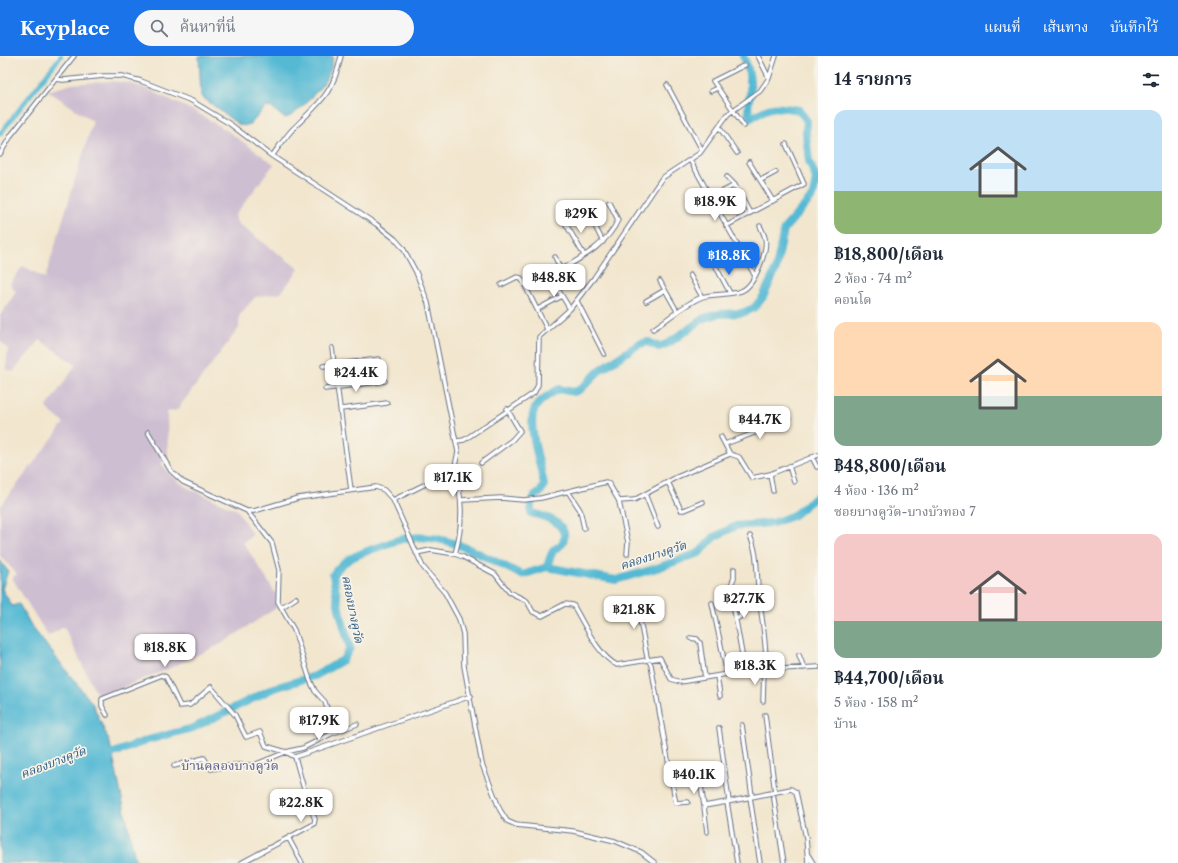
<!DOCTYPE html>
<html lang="th">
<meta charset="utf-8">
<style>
:root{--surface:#fff;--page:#f6f6f7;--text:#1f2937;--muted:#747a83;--accent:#1a73e8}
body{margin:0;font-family:"Libre Caslon Text","Noto Serif Thai",serif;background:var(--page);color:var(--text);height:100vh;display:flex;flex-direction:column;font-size:15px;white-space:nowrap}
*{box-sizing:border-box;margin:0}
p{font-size:13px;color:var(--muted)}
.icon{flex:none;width:22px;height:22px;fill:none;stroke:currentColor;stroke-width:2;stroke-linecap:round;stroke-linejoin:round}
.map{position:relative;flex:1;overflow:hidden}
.sheet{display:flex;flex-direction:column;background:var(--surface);width:360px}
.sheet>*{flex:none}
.price{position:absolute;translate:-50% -34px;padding:0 9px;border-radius:8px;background:#fff;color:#222;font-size:13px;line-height:26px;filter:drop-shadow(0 1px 2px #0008)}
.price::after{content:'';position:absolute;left:50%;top:24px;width:12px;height:9px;margin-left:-6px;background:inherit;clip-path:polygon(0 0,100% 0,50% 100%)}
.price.current{background:var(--accent);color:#fff}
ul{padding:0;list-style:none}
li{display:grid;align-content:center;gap:8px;height:212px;padding:0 16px}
li span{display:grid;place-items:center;height:124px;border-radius:12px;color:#555}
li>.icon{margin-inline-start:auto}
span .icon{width:72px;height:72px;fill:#fffc;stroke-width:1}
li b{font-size:17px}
h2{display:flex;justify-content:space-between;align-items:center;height:48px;padding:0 16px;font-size:17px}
header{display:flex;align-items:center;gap:24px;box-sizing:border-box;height:56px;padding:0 20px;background:var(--accent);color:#fff}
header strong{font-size:19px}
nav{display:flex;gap:22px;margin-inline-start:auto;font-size:14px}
.search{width:280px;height:36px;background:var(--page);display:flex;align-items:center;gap:10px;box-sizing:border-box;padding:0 14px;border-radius:22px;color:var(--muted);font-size:15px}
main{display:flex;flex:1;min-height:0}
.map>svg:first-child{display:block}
.industrial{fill:#cebed1}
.water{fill:#55b9d4;stroke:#387499}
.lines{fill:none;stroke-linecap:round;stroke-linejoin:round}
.canal{stroke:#55b9d4;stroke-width:4.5}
.river{stroke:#55b9d4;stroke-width:8}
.street-casing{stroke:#666f85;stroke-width:5.5}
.street{stroke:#fff;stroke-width:3.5}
.labels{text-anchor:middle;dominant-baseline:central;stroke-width:3.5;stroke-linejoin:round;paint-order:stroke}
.water-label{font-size:12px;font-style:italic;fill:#2c5881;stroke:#f7f3e8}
.quarter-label{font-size:13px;fill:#585c8d;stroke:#f7f3e8}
</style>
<header>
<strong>Keyplace</strong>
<div class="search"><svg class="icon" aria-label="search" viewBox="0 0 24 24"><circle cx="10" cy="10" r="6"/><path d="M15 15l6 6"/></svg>ค้นหาที่นี่</div>
<nav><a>แผนที่</a><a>เส้นทาง</a><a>บันทึกไว้</a></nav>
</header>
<main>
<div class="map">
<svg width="818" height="807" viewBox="0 0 818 807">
<rect width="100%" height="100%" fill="#f7f3e8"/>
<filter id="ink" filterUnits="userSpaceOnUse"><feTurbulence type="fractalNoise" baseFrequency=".025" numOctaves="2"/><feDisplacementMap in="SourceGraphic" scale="8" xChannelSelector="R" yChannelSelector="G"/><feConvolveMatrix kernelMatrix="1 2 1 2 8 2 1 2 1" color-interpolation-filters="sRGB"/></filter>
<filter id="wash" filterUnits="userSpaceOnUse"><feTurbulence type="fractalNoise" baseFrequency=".012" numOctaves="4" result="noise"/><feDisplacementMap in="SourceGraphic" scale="16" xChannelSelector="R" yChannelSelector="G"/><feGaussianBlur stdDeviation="0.9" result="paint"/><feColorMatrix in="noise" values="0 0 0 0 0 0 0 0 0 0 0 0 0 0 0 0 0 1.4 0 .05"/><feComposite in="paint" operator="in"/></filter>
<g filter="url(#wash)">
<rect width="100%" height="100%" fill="#f2e6ce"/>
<path class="industrial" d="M 110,25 L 129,27 L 145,32 L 198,57 L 229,76 L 274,108 L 235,159 L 237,167 L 299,213 L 281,237 L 255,241 L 239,260 L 239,272 L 177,354 L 167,356 L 168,403 L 161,407 L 169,418 L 186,431 L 237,454 L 253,479 L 243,486 L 276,538 L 276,552 L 221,588 L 170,612 L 98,641 L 64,571 L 48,580 L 12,522 L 17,518 L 0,500 L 0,451 L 64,367 L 46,352 L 76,309 L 40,284 L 13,316 L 6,313 L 8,292 L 0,285 L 0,260 L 16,236 L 10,228 L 23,210 L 45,222 L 93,65 L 48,35 L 72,28 Z"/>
<path class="water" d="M 199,0 L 333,0 C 330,25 320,31 305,48 C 299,53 293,61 284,62 L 272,52 L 267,51 C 257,57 253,73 239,69 L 201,40 Z
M 0,505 L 8,515 L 2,533 L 12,550 L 19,548 L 32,571 L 92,647 L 110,687 L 136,807 L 0,807 Z"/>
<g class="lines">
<path class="canal" d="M 0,78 L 61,0"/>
<path class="river" d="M 547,511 C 549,505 550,499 554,494 C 557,491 562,490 563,486 C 570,467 544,460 531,457 L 531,448 L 535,439 L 540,437 L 544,429 C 541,410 529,376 533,358 C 535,346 550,338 559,333 L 574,336 L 581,333 L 600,314 L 639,288 L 648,286 L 659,291 L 669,287 L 704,262 L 718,258 L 742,257 L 754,252 L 763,241 L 776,213 L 784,173 L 813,140 L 816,122 L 809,105 L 806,77 L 807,65 L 799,54 C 776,50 771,49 751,62 C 746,50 749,49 750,37 C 751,26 749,10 743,0
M 103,701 L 148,684 L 193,672 L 274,632 L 315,620 L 343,604 L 350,592 L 339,553 L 333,519 C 342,504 357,499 373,493 C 383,490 393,485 402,483 C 444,474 485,501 522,519 L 547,511 L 616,524 L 657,512 L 699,497 L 714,481 L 736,470 L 773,467 L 794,459 L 818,439"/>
</g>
</g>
<g filter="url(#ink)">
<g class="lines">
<defs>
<path id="street" d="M 758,0 L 769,22
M 56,23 L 63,24 L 104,20 L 122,20 L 141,25 L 192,45 L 230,68 L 272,100 L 376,168 L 395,183 L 403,192 L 416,216 L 428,247 L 458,396 L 455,410 L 448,417 L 393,444
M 667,29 L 702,94
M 711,35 L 717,32
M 744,70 L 713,25 L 745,9
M 719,71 L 737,97
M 0,98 L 12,78 L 74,0
M 272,100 C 278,92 284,83 291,75 C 317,48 333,40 341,0
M 690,104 L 755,220
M 749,106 L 773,145
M 727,121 L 735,129 L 750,157
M 761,124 L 776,116
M 710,142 L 735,129
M 587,154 L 603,186
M 564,165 L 584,199
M 726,170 L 804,128 L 786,88
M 555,201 L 561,214
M 715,203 L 738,191
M 716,211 L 730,237
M 690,219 L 702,241
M 660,225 L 677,255
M 501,229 L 517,221 L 521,222 L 547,273
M 577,245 L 604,298
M 646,245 L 665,234
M 538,253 L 562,240
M 570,253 L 551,222 L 552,219 C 577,204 606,191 618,164 L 609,146
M 653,273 C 669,263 684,248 702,241 C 714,237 729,240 741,235 C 754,231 768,195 765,182 C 764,178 762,174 760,170
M 332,292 L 351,434
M 323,310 L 379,303
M 325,333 L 385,325
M 341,353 L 387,347
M 148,376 L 171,415 L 183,426 L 247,455 L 254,455 L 298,442 L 376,431 L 384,434 L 393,444 L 423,511 L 445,537 L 459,563 L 463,578 L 464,610 L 482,708 L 500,754 L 507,765 L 516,769 L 573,775 L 615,785 L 641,796 L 655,807
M 721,381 L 730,398
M 457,385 L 464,384 L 534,337 L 538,329 L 539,281 L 570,253 L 594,222 L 662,122 L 700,97 L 728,58 L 760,35 L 769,22 L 776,0
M 725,388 L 789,364
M 812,401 L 817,411
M 481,407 L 512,384 L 520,375 L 507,353
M 789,410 L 794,426
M 770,418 L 773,435
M 668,426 L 681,454 L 684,454 L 703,446
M 569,437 L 580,454 L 584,472
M 645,438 L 658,471
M 462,444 L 501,442 L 524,444 L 541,442 L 606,426 L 609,428 L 619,445 L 634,444 L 677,421 L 730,398 L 739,401 L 752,422 L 770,418 L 818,399
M 619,446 L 628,486 L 627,498
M 247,455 L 272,487 L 279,514 L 278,546 L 294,574 L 310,624 L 315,635 L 325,646 L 330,662 L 331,678
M 750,480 C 759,499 756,520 759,540 C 762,565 767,589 766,614
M 416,497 L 431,494 L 455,498 L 463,501 L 495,518 L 509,536 L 527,545 L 533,556 L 542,560 L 565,548 L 573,549 C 584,567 598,600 617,609 L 660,602 L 671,623 L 680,626 L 745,615 L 818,611
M 455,498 C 464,466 462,442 455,410
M 734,513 L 734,522 L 730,531 L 745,615
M 712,547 L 727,618
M 650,548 L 639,559 L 647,601 L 651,609 L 675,743 L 676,747 L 688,746
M 282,551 L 296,542
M 736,563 L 740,561 L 742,549
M 690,582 L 697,583 L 700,587 L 705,622
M 799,599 L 804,612
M 717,620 L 720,640
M 763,645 L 764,614
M 107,659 L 102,650 L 102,643 L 162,619 L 166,621 L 180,650 L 190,649 L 211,631 L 235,659 L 246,681 L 260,676 L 266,690 L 286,696 L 303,692 L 331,678 L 357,668
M 765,659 L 775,736
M 742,669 L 752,740
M 719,672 L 729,745
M 174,710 L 204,702 L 211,713 L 235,709 L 254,709 L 286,696 L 295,701 L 471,640
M 698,710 L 704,750 L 727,746
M 773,737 L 784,807
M 750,741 L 760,807
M 704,750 L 707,776
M 289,783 L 302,807
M 808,799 L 813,807
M 241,807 L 314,768 L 315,763 L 307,744 L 295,701
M 737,807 L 727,746 L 791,733 L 796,736 L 806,782 L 808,807"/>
</defs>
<use href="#street" class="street-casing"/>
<use href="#street" class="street"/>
</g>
</g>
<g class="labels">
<g class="water-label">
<text transform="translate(653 499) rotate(-18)">คลองบางคูวัด</text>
<text transform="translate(353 553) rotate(79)">คลองบางคูวัด</text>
<text transform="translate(53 706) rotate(-21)">คลองบางคูวัด</text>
</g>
<g class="quarter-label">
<text x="230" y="709">บ้านคลองบางคูวัด</text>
</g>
</g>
</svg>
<b class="price" style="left:715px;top:166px">฿18.9K</b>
<b class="price" style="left:581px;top:178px">฿29K</b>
<b class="price current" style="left:729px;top:220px">฿18.8K</b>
<b class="price" style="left:554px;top:242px">฿48.8K</b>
<b class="price" style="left:356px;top:337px">฿24.4K</b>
<b class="price" style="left:760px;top:384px">฿44.7K</b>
<b class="price" style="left:453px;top:442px">฿17.1K</b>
<b class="price" style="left:744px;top:563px">฿27.7K</b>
<b class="price" style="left:634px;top:574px">฿21.8K</b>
<b class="price" style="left:165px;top:612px">฿18.8K</b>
<b class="price" style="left:755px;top:630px">฿18.3K</b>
<b class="price" style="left:319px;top:685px">฿17.9K</b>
<b class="price" style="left:694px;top:739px">฿40.1K</b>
<b class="price" style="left:301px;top:767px">฿22.8K</b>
</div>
<section class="sheet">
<h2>14 รายการ<svg class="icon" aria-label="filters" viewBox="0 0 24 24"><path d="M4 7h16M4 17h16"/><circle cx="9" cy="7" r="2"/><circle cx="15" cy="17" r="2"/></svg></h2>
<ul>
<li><span style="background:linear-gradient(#bfe0f5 65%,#8fb573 0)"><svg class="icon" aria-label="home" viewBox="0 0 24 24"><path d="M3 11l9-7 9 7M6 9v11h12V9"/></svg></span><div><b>฿18,800/เดือน</b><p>2 ห้อง · 74 m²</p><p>คอนโด</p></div></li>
<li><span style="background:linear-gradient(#ffd9b3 60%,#7fa58c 0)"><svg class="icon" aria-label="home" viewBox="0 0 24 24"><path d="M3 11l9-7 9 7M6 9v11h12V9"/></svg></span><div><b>฿48,800/เดือน</b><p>4 ห้อง · 136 m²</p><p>ซอยบางคูวัด-บางบัวทอง 7</p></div></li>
<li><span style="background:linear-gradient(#f6c9c9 70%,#7fa58c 0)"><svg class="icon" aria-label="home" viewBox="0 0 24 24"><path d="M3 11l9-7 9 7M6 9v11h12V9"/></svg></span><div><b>฿44,700/เดือน</b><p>5 ห้อง · 158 m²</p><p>บ้าน</p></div></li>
</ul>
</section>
</main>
